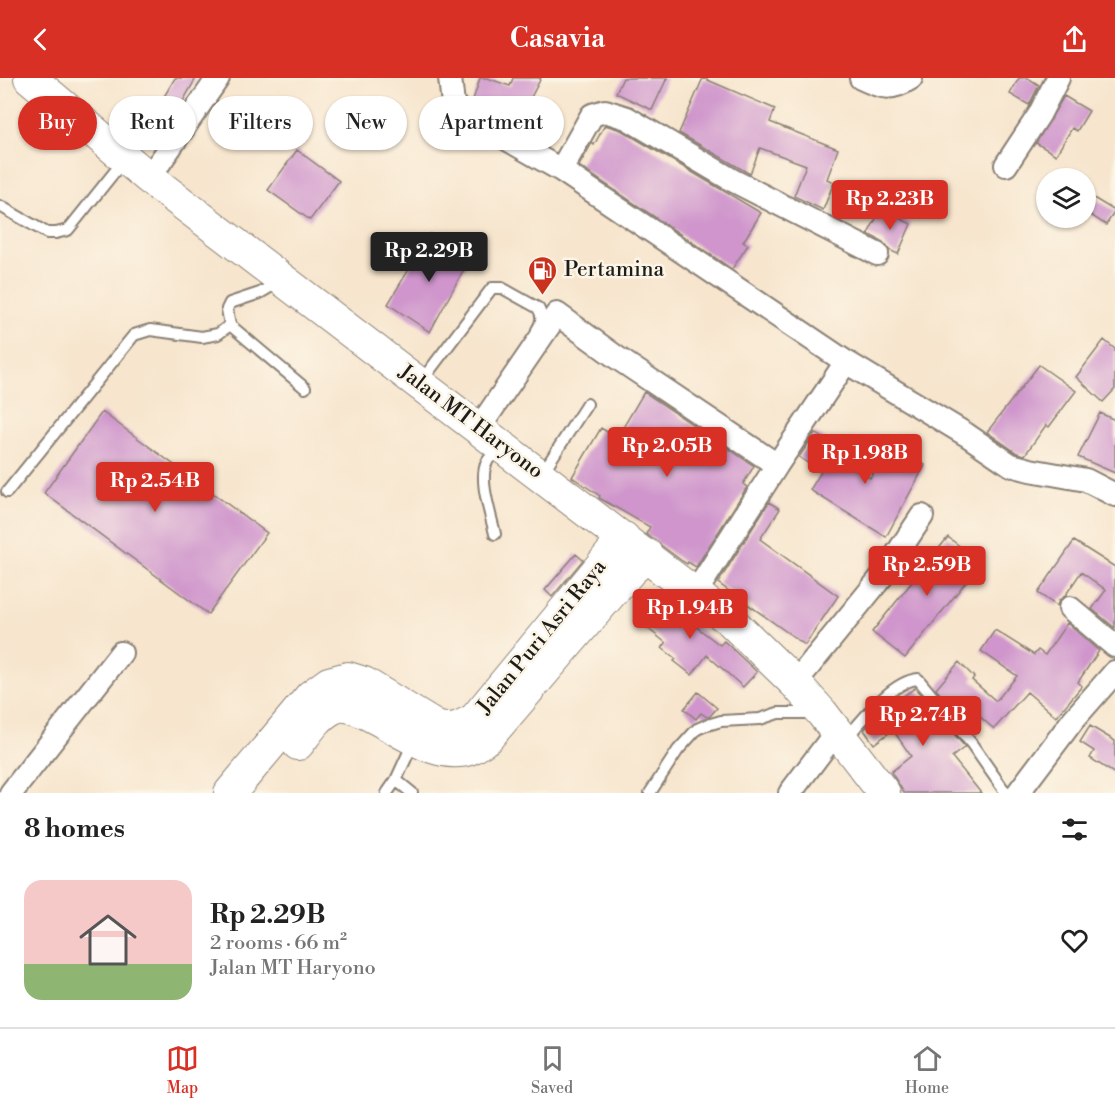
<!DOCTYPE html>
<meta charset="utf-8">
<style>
:root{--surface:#fff;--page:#f6f6f6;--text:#222;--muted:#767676;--line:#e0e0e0;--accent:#d93025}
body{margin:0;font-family:"Libre Bodoni",serif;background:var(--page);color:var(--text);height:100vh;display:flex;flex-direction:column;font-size:22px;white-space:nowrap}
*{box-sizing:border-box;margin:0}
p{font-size:20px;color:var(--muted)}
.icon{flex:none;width:33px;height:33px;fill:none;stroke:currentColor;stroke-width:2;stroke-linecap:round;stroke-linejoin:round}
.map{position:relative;height:715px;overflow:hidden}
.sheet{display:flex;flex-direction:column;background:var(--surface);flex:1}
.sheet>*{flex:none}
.hud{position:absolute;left:18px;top:18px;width:600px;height:54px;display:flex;gap:12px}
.tools{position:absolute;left:1036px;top:90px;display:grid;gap:12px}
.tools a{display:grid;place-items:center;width:60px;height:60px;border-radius:50%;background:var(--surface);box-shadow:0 2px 4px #0004;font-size:30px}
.price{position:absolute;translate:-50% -51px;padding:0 14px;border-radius:6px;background:var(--accent);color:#fff;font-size:20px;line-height:39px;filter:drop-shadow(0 2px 3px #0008)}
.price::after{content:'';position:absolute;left:50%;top:36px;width:18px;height:14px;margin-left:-9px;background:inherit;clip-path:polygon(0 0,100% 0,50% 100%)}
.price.on{background:#222;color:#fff}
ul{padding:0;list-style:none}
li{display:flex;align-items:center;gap:18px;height:150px;padding:0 24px}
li+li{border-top:2px solid var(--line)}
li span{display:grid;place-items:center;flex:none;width:168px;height:120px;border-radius:18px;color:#555}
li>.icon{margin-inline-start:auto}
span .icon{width:72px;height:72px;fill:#fffc;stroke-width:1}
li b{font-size:26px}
h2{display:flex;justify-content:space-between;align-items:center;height:72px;padding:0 24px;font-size:26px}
.chip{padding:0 21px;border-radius:27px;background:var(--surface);box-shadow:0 2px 4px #0004;font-size:21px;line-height:54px}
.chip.on{background:var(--accent);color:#fff}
header{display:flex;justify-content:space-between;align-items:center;height:78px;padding:0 24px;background:var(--accent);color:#fff;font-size:27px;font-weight:600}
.tab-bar{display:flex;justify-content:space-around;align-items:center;height:84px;border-top:2px solid var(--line);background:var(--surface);font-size:16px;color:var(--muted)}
.tab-bar a{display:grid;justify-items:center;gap:3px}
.tab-bar .on{color:var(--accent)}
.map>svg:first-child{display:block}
.building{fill:#cf95cc}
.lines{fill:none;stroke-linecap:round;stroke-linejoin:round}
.lane-casing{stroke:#8a8074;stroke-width:14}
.street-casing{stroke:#8a8074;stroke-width:26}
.secondary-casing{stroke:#8a8074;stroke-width:34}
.lane{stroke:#fff;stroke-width:10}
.street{stroke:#fff;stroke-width:22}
.secondary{stroke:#fff;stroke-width:32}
.labels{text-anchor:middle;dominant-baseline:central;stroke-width:5;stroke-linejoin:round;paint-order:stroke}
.poi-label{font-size:21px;fill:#1c1c1c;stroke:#fcf5e5;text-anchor:start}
.street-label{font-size:21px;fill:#1c1c1c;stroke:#fcf5e5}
</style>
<header><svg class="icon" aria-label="back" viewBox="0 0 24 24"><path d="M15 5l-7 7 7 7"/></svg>Casavia<svg class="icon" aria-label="share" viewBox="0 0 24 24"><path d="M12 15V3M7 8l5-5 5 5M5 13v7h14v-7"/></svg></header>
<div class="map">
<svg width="1115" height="715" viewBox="0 0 1115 715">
<rect width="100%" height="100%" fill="#fcf5e5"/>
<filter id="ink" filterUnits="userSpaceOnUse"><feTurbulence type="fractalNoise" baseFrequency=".0167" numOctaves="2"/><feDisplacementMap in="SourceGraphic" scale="12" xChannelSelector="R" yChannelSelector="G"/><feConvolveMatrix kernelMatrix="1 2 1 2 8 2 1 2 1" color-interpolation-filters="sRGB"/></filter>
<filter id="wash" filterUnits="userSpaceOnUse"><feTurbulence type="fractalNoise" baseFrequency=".008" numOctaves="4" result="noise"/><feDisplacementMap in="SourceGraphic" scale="24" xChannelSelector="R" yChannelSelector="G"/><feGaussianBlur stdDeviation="1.35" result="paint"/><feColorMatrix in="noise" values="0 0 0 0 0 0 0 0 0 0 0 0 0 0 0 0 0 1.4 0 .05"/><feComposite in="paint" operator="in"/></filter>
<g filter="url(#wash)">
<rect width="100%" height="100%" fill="#f7e5cd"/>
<g id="blocks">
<path class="building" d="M 175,0 L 196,0 L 172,43 L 155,34 Z
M 480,0 L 487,0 L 510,8 L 513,0 L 541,0 L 515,50 L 472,25 Z
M 623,0 L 667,0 L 652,32 L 616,15 Z
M 703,0 L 775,31 L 770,44 L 838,71 L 827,101 L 834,104 L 823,132 L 794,118 L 806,87 L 760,70 L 750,96 L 679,55 Z
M 1019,0 L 1028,0 L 1039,7 L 1029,27 L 1010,16 Z
M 1064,18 L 1089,33 L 1077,53 L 1072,50 L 1056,77 L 1036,65 Z
M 605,47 L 621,52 L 761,135 L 743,164 L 748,167 L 732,191 L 579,88 L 592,65 L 594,67 Z
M 297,72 L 339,103 L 310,142 L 268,112 Z
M 1092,119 L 1115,133 L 1106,147 L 1086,134 L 1086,128 Z
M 881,131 L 911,146 L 898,176 L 889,172 L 883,164 L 868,156 Z
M 430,156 L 470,180 L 430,254 L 388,226 Z
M 1104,262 L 1115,271 L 1115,311 L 1103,324 L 1076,299 Z
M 1039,287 L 1076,313 L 1049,349 L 1046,347 L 1025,377 L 1017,375 L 987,354 Z
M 644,314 L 754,388 L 743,406 L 747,409 L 696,489 L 688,484 L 687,486 L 682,483 L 646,456 L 650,449 L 601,421 L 599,420 L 600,418 L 572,399 L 601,350 L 617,360 Z
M 102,334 L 267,455 L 208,536 L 44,415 Z
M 1100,335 L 1115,342 L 1115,395 L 1078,379 Z
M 815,355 L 826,362 L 820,371 L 870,400 L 890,366 L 925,387 L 886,459 L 810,412 L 821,394 L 799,379 Z
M 769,424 L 780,431 L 760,461 L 838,518 L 805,567 L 718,505 Z
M 948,459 L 981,485 L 905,580 L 872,554 Z
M 1074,463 L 1115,489 L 1115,550 L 1092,531 L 1106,512 L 1081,494 L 1065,518 L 1059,522 L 1057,528 L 1038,515 Z
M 576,476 L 583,482 L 552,519 L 545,512 Z
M 660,511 L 686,532 L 682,538 L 720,567 L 724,563 L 757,594 L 743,609 L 707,577 L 692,597 L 674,583 L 676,581 L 662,570 L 666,565 L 636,541 Z
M 1067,545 L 1099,573 L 1078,604 L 1082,608 L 1056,639 L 1027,614 L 994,651 L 978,637 L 967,649 L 936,611 L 959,584 L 974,599 L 972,602 L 996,623 L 1017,598 L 981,573 L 995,552 L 1034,577 L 1038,572 L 1045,577 Z
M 915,610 L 965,669 L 952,679 L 981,715 L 904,715 L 891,694 L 911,678 L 893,652 L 874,666 L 864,652 L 874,639 Z
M 698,614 L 717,630 L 710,638 L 707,639 L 701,635 L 696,641 L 684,631 Z
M 1090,648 L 1115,663 L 1115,696 L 1090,680 L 1094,673 L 1080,664 Z"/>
</g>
</g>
<g filter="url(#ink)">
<use href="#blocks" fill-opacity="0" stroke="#8a8074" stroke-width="1.5"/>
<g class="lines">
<defs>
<path id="lane" d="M 0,128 L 47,155 L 56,155 L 68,152 L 124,82
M 280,203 L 260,215 L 230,225 L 227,231 L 230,247 L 305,310
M 420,305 L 492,210 L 502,210 L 538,230 C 543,238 542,244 537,252
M 541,397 L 587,326
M 7,414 L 134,257 L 150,252 L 202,259 L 218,256 L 230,247
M 495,456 C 491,437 478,401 487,384 C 489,378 497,375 502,371
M 846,661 C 862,642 892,603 918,601 L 971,665 L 1006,715
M 396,702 L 412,715
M 387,715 L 396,702 L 413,665
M 650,715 L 678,672 L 697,651 L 704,648 L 721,643 L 760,641 L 778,635 L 813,635"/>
<path id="street" d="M 450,0 L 453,26 L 463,36 L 561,92 L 846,284 L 967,357 L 1011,387 L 1030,392 L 1086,402 L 1115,417
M 861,0 C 882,10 891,13 911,0
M 1006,87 L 1039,37 L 1058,0
M 561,92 L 592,37 L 605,33 L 627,40 L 732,102 L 877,176
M 149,100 L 218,0
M 479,350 L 557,236 L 616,279 L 777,387
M 696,514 L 777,387 L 846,284
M 1070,530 L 1115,568
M 795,605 L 883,497 L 922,438
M 11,715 L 121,575
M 790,715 L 836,654
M 1018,715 L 1073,642 L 1115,594"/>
<path id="secondary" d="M 30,0 L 149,100 L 731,543 L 795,605 L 822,635 L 884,715
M 298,666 C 308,653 318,637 333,630 C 362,615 424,687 469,671 C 475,669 482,663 488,659 L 630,493 L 647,477
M 230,715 L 311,618 L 329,605 L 348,600 L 364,605 L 436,649 C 452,654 461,649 475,641 L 624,460"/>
</defs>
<use href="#lane" class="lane-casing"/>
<use href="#street" class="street-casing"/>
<use href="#secondary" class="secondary-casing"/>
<use href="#lane" class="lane"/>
<use href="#street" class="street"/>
<use href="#secondary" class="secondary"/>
</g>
</g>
<defs>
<symbol id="fuel-pin" viewBox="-11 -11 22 30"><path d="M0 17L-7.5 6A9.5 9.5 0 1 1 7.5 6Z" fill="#c8321e" stroke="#fcf5e5"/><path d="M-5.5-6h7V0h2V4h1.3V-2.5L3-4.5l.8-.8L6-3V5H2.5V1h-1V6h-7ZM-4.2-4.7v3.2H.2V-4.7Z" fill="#fff"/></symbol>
</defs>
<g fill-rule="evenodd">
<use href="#fuel-pin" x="526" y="176" width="33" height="45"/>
</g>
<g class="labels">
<g class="poi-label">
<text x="564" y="192">Pertamina</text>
</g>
<g class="street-label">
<text transform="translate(471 344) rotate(37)">Jalan MT Haryono</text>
<text transform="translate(542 559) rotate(-51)">Jalan Puri Asri Raya</text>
</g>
</g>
</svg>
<div class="tools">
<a><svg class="icon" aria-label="layers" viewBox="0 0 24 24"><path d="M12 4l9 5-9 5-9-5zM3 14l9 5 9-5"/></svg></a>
</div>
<b class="price" style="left:890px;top:153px">Rp 2.23B</b>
<b class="price on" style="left:429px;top:205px">Rp 2.29B</b>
<b class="price" style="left:667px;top:400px">Rp 2.05B</b>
<b class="price" style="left:865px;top:407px">Rp 1.98B</b>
<b class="price" style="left:155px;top:435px">Rp 2.54B</b>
<b class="price" style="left:927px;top:519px">Rp 2.59B</b>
<b class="price" style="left:690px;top:562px">Rp 1.94B</b>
<b class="price" style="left:923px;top:669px">Rp 2.74B</b>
<div class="hud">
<a class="chip on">Buy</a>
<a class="chip">Rent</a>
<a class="chip">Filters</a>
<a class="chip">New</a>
<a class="chip">Apartment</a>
</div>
</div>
<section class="sheet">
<h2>8 homes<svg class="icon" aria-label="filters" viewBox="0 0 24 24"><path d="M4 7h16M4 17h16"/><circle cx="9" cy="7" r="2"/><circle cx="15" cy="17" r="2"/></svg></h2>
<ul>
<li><span style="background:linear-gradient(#f6c9c9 70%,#8fb573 0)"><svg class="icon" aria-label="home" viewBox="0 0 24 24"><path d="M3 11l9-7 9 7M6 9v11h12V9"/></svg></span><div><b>Rp 2.29B</b><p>2 rooms · 66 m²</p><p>Jalan MT Haryono</p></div><svg class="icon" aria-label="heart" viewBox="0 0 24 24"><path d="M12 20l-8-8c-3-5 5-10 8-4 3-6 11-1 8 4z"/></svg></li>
</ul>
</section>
<nav class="tab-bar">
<a class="on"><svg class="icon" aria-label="map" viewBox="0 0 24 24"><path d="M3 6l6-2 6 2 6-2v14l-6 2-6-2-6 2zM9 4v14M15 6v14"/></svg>Map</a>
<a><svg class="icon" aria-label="saved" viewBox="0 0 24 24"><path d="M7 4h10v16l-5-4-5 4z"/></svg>Saved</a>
<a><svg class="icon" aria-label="home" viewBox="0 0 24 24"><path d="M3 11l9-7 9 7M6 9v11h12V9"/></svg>Home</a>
</nav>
